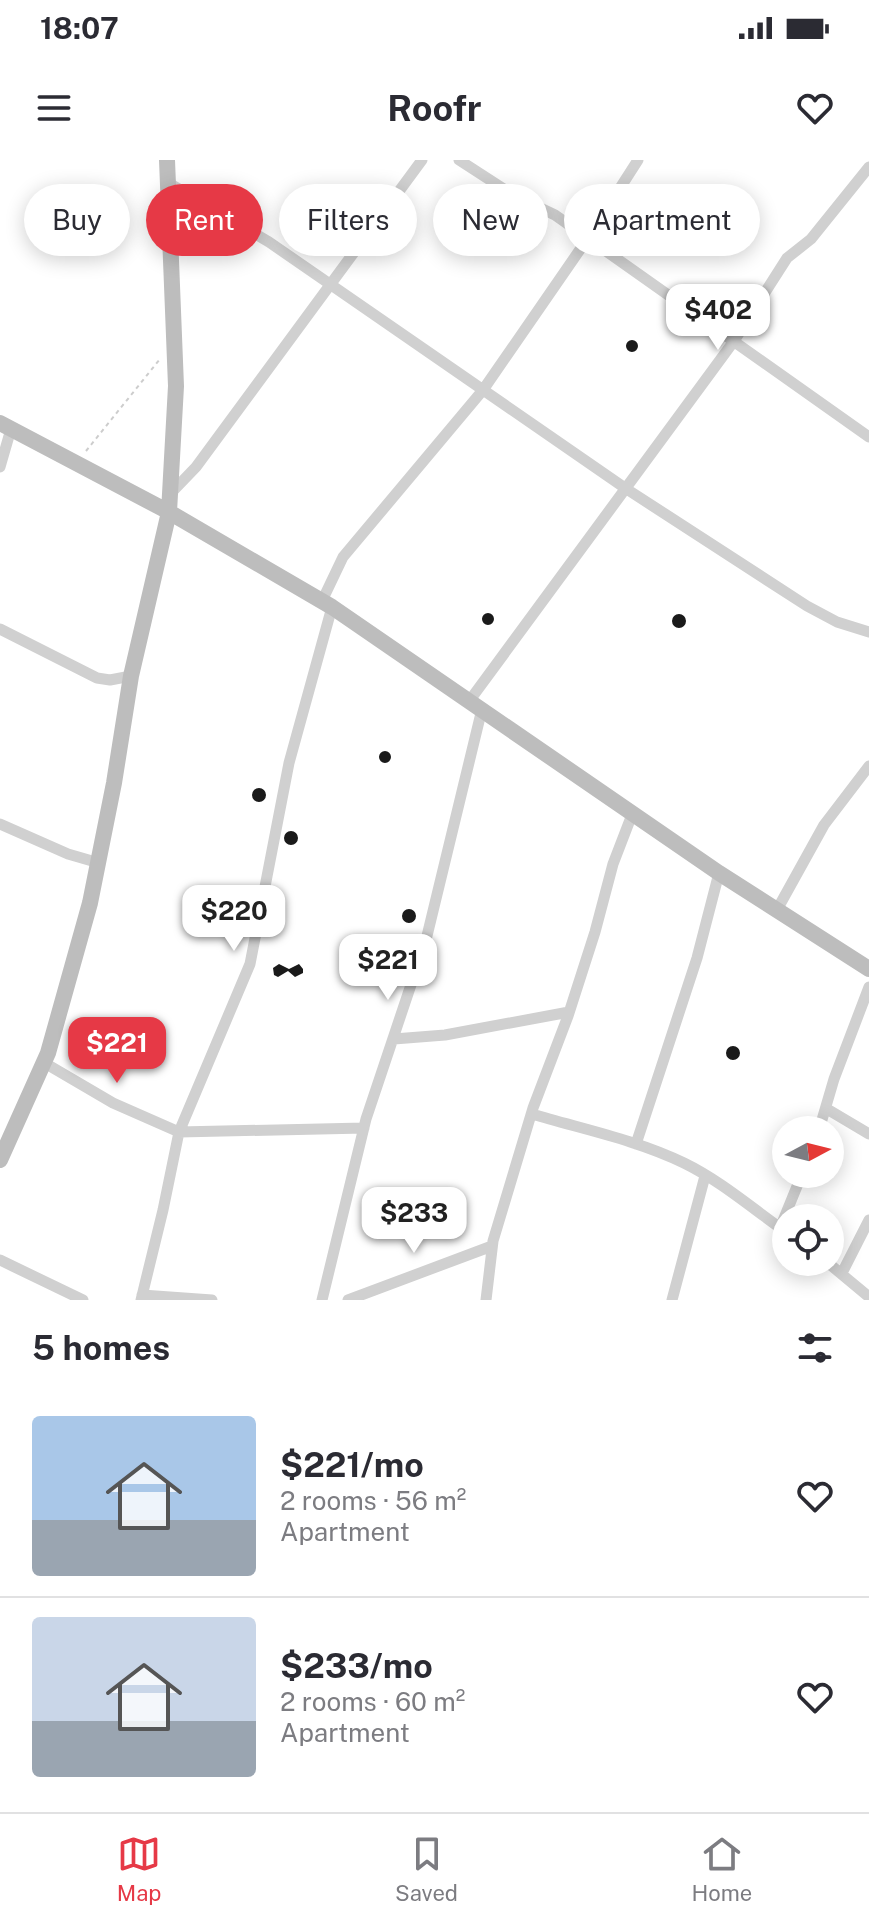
<!DOCTYPE html>
<meta charset="utf-8">
<style>
:root{--surface:#fff;--page:#f7f7f7;--text:#2b2b33;--muted:#7c7c81;--line:#e1e1e2;--accent:#e63946}
body{margin:0;font-family:"Public Sans",sans-serif;background:var(--page);color:var(--text);height:100vh;display:flex;flex-direction:column;font-size:30px;white-space:nowrap}
*{box-sizing:border-box;margin:0}
p{font-size:26px;color:var(--muted)}
.icon{flex:none;width:44px;height:44px;fill:none;stroke:currentColor;stroke-width:2;stroke-linecap:round;stroke-linejoin:round}
.map{position:relative;height:1140px;overflow:hidden}
.sheet{display:flex;flex-direction:column;background:var(--surface);flex:1}
.sheet>*{flex:none}
.banner{position:absolute;left:24px;top:24px;width:822px;height:72px;display:flex;gap:16px}
.needle{width:52px;rotate:83deg}
.fabs{position:absolute;left:772px;top:956px;display:grid;gap:16px}
.fabs a{display:grid;place-items:center;width:72px;height:72px;border-radius:50%;background:var(--surface);box-shadow:0 4px 20px #0003;font-size:40px}
.price{position:absolute;translate:-50% -68px;padding:0 18px;border-radius:16px;background:#fff;color:#222;font-size:26px;line-height:52px;filter:drop-shadow(0 2px 4px #0008)}
.price::after{content:'';position:absolute;left:50%;top:48px;width:24px;height:18px;margin-left:-12px;background:inherit;clip-path:polygon(0 0,100% 0,50% 100%)}
.price.active{background:var(--accent);color:#fff}
ul{padding:0;list-style:none}
li{display:flex;align-items:center;gap:24px;height:200px;padding:0 32px}
li+li{border-top:2px solid var(--line)}
li span{display:grid;place-items:center;flex:none;width:224px;height:160px;border-radius:8px;color:#555}
li>.icon{margin-inline-start:auto}
span .icon{width:96px;height:96px;fill:#fffc;stroke-width:1}
li b{font-size:34px}
h2{display:flex;justify-content:space-between;align-items:center;height:96px;padding:0 32px;font-size:34px}
.pill{padding:0 28px;border-radius:36px;background:var(--surface);box-shadow:0 4px 20px #0003;font-size:28px;line-height:72px}
.pill.active{background:var(--accent);color:#fff}
.status{display:flex;justify-content:space-between;align-items:center;height:56px;padding:0 40px;background:var(--surface);direction:ltr}
.status svg{height:22px;fill:currentColor}
header{display:flex;justify-content:space-between;align-items:center;height:104px;padding:0 32px;background:var(--surface);font-size:36px;font-weight:700}
.menu{display:flex;justify-content:space-around;align-items:center;height:112px;border-top:2px solid var(--line);background:var(--surface);font-size:22px;color:var(--muted)}
.menu a{display:grid;justify-items:center;gap:4px}
.menu .active{color:var(--accent)}
.map>svg:first-child{display:block}
.building{fill:#1a1a1a}
.lines{fill:none;stroke-linecap:round;stroke-linejoin:round}
.path{stroke:#cdcdcd;stroke-width:2;stroke-dasharray:4 4;stroke-linecap:butt}
.street{stroke:#d0d0d0;stroke-width:11}
.secondary{stroke:#bdbdbd;stroke-width:16}
</style>
<div class="status"><b>18:07</b><svg viewBox="0 0 49 12"><path d="M0 12V9h3v3zM5 12V6h3v6zM10 12V3h3v9zM15 12V0h3v12zM26 1h20v11H26zM47 4h2v5h-2z"/></svg></div>
<header><svg class="icon" aria-label="menu" viewBox="0 0 24 24"><path d="M4 6h16M4 12h16M4 18h16"/></svg>Roofr<svg class="icon" aria-label="heart" viewBox="0 0 24 24"><path d="M12 20l-8-8c-3-5 5-10 8-4 3-6 11-1 8 4z"/></svg></header>
<div class="map">
<svg width="869" height="1140" viewBox="0 0 869 1140">
<rect width="100%" height="100%" fill="#fff"/>
<path class="building" d="M626 186a6 6 0 1 1 12 0a6 6 0 1 1-12 0Z
M482 459a6 6 0 1 1 12 0a6 6 0 1 1-12 0Z
M672 461a7 7 0 1 1 14 0a7 7 0 1 1-14 0Z
M379 597a6 6 0 1 1 12 0a6 6 0 1 1-12 0Z
M252 635a7 7 0 1 1 14 0a7 7 0 1 1-14 0Z
M284 678a7 7 0 1 1 14 0a7 7 0 1 1-14 0Z
M402 756a7 7 0 1 1 14 0a7 7 0 1 1-14 0Z
M 279,804 L 289,809 L 299,804 L 303,809 L 303,813 L 295,817 L 288,811 L 278,817 L 274,815 L 273,808 Z
M726 893a7 7 0 1 1 14 0a7 7 0 1 1-14 0Z"/>
<g class="lines">
<path class="path" d="M 86,291 L 160,199"/>
<path class="street" d="M 459,0 L 513,35 L 555,55 L 869,277
M 167,22 L 269,82 L 625,328 L 807,446 L 837,462 L 869,472
M 0,307 L 11,269
M 171,333 L 196,307 L 422,0
M 322,441 L 343,397 L 483,230 L 588,78 L 638,0
M 0,469 L 97,518 L 110,520 L 131,516
M 470,540 L 734,181 L 787,98 L 811,79 L 869,7
M 0,664 L 68,694 L 99,703
M 778,748 L 824,665 L 869,606
M 394,879 L 445,875 L 569,852
M 43,902 L 113,943 L 179,972 L 364,968
M 827,949 L 869,974
M 532,954 C 582,969 637,980 684,1003 C 721,1021 753,1049 786,1072
M 819,970 L 834,919 L 869,827
M 636,984 L 697,798 L 719,713
M 780,1068 L 802,1014
M 0,1100 L 83,1140
M 827,1102 L 869,1137
M 842,1113 L 869,1060
M 142,1135 L 212,1140
M 141,1140 L 163,1050 L 179,972 L 250,804 L 289,603 L 332,447
M 322,1140 L 366,959 L 426,780 L 482,549
M 348,1140 L 492,1086
M 486,1140 L 493,1081 L 533,948 L 568,856 L 595,772 L 613,704 L 633,652
M 672,1140 L 705,1016"/>
<path class="secondary" d="M 0,263 L 169,352 L 332,447 L 719,713 L 869,809
M 0,1000 L 48,893 L 90,743 L 114,623 L 131,516 L 169,352 L 176,226 L 167,0"/>
</g>
</svg>
<div class="fabs">
<a><svg class="needle" viewBox="-14 -14 28 28"><path d="M0-13l5 13h-10z" fill="#e53935"/><path d="M0 13l5-13h-10z" fill="#7c7c81"/></svg></a>
<a><svg class="icon" aria-label="locate" viewBox="0 0 24 24"><circle cx="12" cy="12" r="6"/><path d="M12 2v4M12 18v4M2 12h4M18 12h4"/></svg></a>
</div>
<b class="price" style="left:718px;top:192px">$402</b>
<b class="price" style="left:234px;top:793px">$220</b>
<b class="price" style="left:388px;top:842px">$221</b>
<b class="price active" style="left:117px;top:925px">$221</b>
<b class="price" style="left:414px;top:1095px">$233</b>
<div class="banner">
<a class="pill">Buy</a>
<a class="pill active">Rent</a>
<a class="pill">Filters</a>
<a class="pill">New</a>
<a class="pill">Apartment</a>
</div>
</div>
<section class="sheet">
<h2>5 homes<svg class="icon" aria-label="filters" viewBox="0 0 24 24"><path d="M4 7h16M4 17h16"/><circle cx="9" cy="7" r="2"/><circle cx="15" cy="17" r="2"/></svg></h2>
<ul>
<li><span style="background:linear-gradient(#a9c7e8 65%,#9aa5b1 0)"><svg class="icon" aria-label="home" viewBox="0 0 24 24"><path d="M3 11l9-7 9 7M6 9v11h12V9"/></svg></span><div><b>$221/mo</b><p>2 rooms · 56 m²</p><p>Apartment</p></div><svg class="icon" aria-label="heart" viewBox="0 0 24 24"><path d="M12 20l-8-8c-3-5 5-10 8-4 3-6 11-1 8 4z"/></svg></li>
<li><span style="background:linear-gradient(#c9d6e8 65%,#9aa5b1 0)"><svg class="icon" aria-label="home" viewBox="0 0 24 24"><path d="M3 11l9-7 9 7M6 9v11h12V9"/></svg></span><div><b>$233/mo</b><p>2 rooms · 60 m²</p><p>Apartment</p></div><svg class="icon" aria-label="heart" viewBox="0 0 24 24"><path d="M12 20l-8-8c-3-5 5-10 8-4 3-6 11-1 8 4z"/></svg></li>
</ul>
</section>
<nav class="menu">
<a class="active"><svg class="icon" aria-label="map" viewBox="0 0 24 24"><path d="M3 6l6-2 6 2 6-2v14l-6 2-6-2-6 2zM9 4v14M15 6v14"/></svg>Map</a>
<a><svg class="icon" aria-label="saved" viewBox="0 0 24 24"><path d="M7 4h10v16l-5-4-5 4z"/></svg>Saved</a>
<a><svg class="icon" aria-label="home" viewBox="0 0 24 24"><path d="M3 11l9-7 9 7M6 9v11h12V9"/></svg>Home</a>
</nav>
